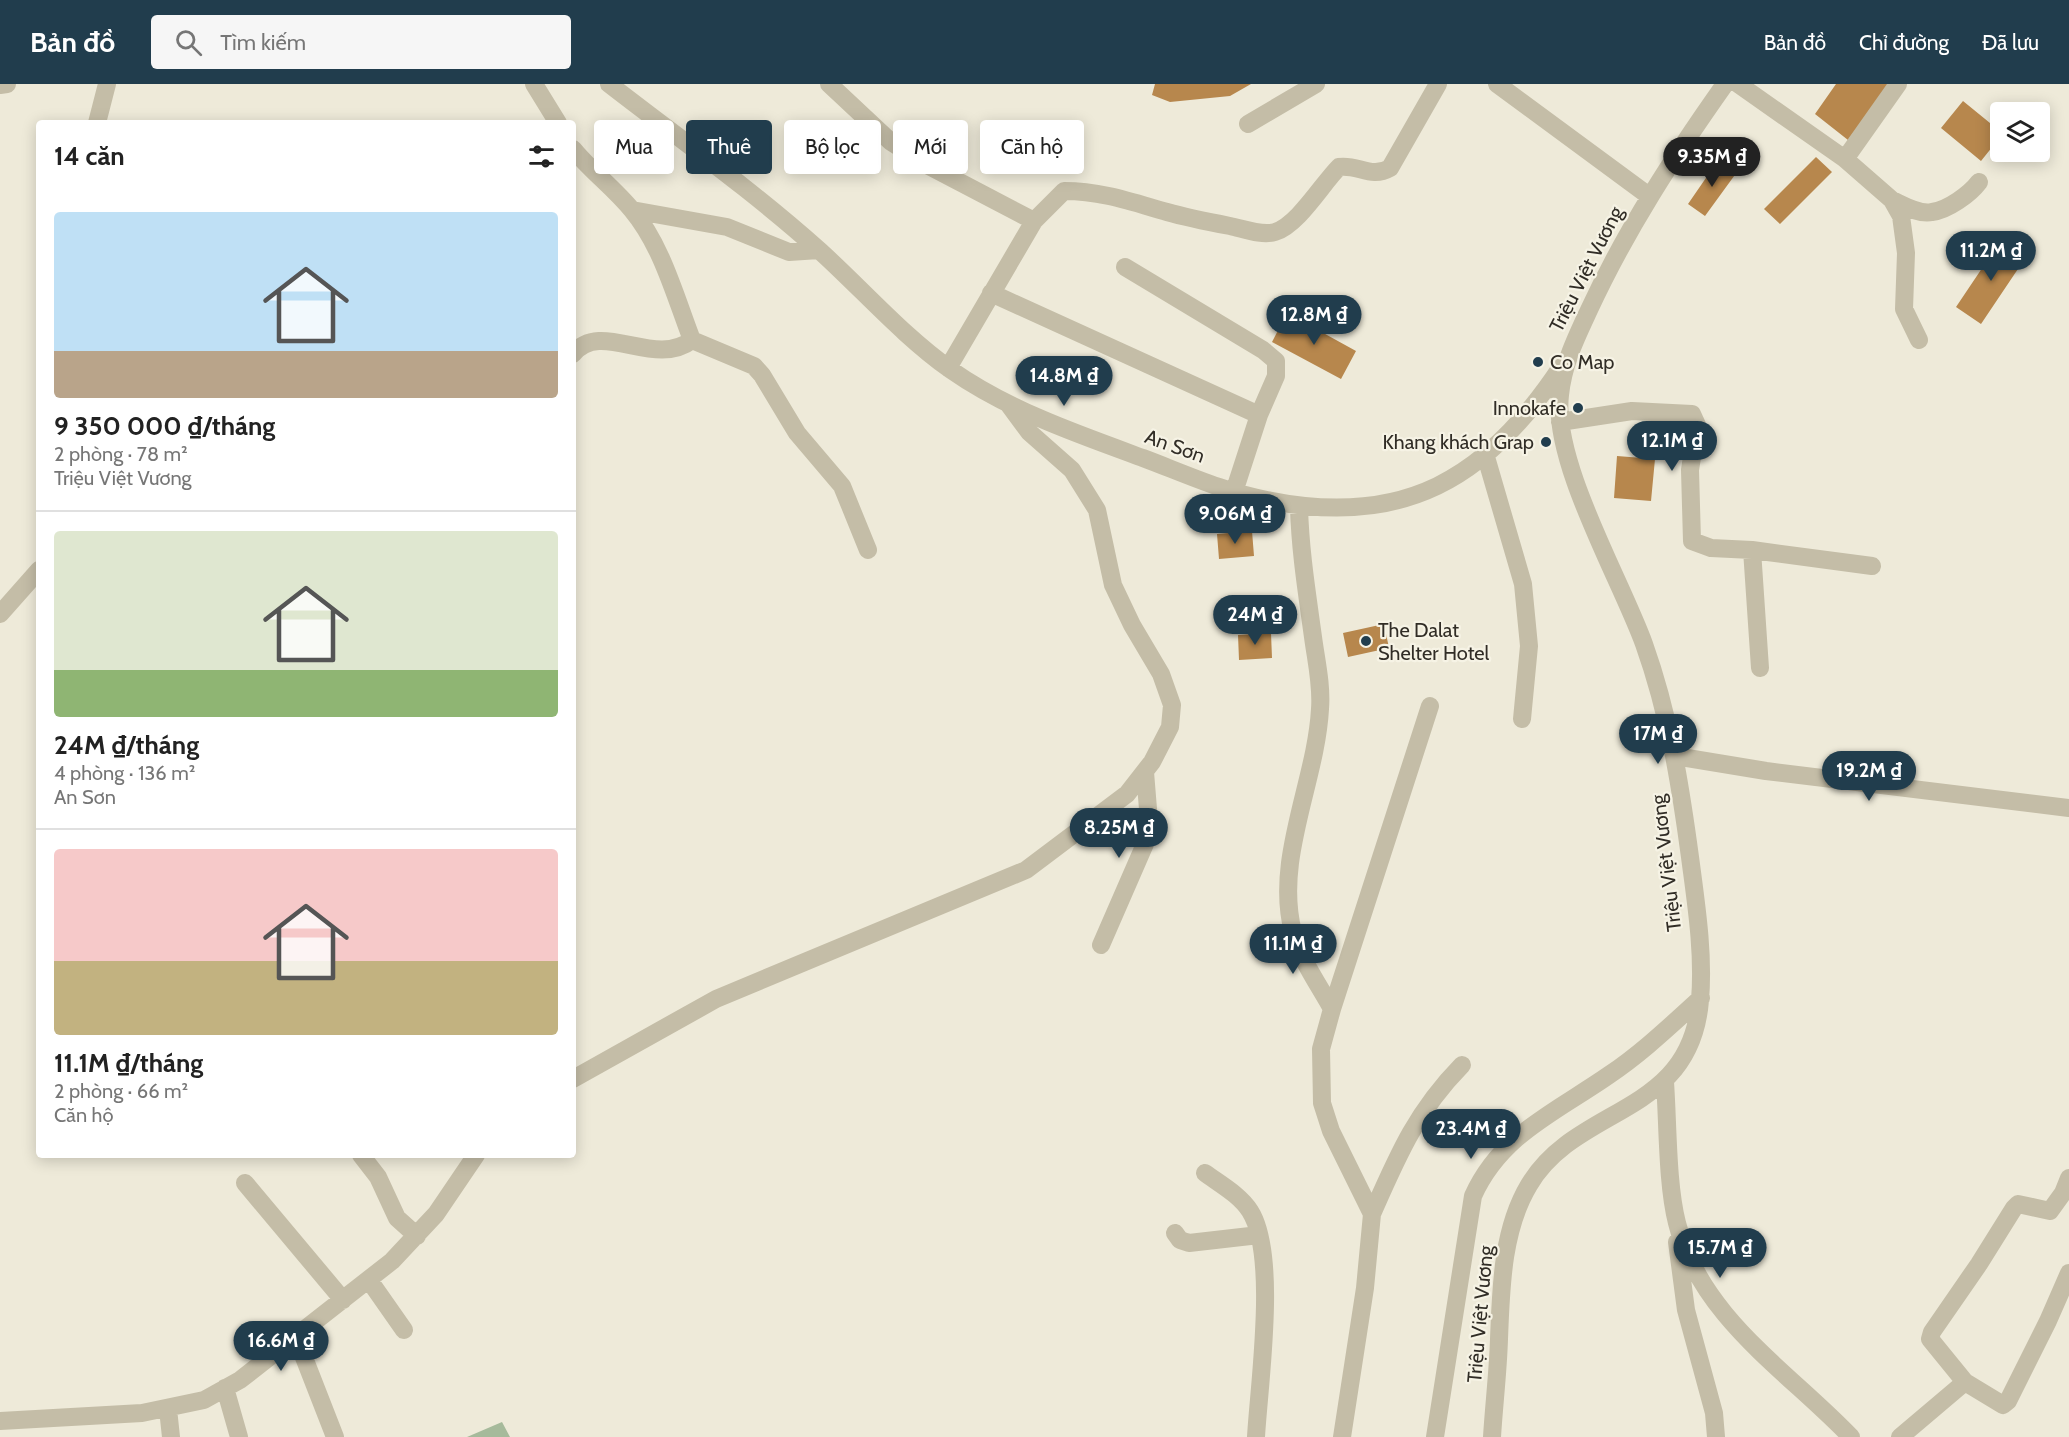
<!DOCTYPE html>
<html lang="vi">
<meta charset="utf-8">
<style>
:root{--surface:#fff;--page:#f6f6f6;--text:#222;--muted:#767676;--line:#e0e0e0;--accent:#213d4d}
body{margin:0;font-family:Cabin,sans-serif;background:var(--page);color:var(--text);height:100vh;display:flex;flex-direction:column;font-size:22px;white-space:nowrap}
*{box-sizing:border-box;margin:0}
p{font-size:20px;color:var(--muted)}
.icon{flex:none;width:33px;height:33px;fill:none;stroke:currentColor;stroke-width:2;stroke-linecap:round;stroke-linejoin:round}
.map{position:relative;flex:1;overflow:hidden}
.side{position:absolute;left:36px;top:36px;width:540px;height:1038px;display:flex;flex-direction:column;background:var(--surface);border-radius:6px;box-shadow:0 3px 15px #0003}
.side>*{flex:none}
.top-card{position:absolute;left:594px;top:36px;width:570px;height:54px;display:flex;gap:12px}
.tools{position:absolute;left:1990px;top:18px;display:grid;gap:12px}
.tools a{display:grid;place-items:center;width:60px;height:60px;border-radius:6px;background:var(--surface);box-shadow:0 3px 15px #0003;font-size:30px}
.price{position:absolute;translate:-50% -51px;padding:0 14px;border-radius:21px;background:var(--accent);color:#fff;font-size:20px;line-height:39px;filter:drop-shadow(0 2px 3px #0008)}
.price::after{content:'';position:absolute;left:50%;top:36px;width:18px;height:14px;margin-left:-9px;background:inherit;clip-path:polygon(0 0,100% 0,50% 100%)}
.price.active{background:#222;color:#fff}
ul{padding:0;list-style:none}
li{display:grid;align-content:center;gap:12px;height:318px;padding:0 18px}
li+li{border-top:2px solid var(--line)}
li span{display:grid;place-items:center;height:186px;border-radius:6px;color:#555}
li>.icon{margin-inline-start:auto}
span .icon{width:108px;height:108px;fill:#fffc;stroke-width:1}
li b{font-size:26px}
h2{display:flex;justify-content:space-between;align-items:center;height:72px;padding:0 18px;font-size:26px}
.pill{padding:0 21px;border-radius:6px;background:var(--surface);box-shadow:0 3px 15px #0003;font-size:21px;line-height:54px}
.pill.active{background:var(--accent);color:#fff}
header{display:flex;align-items:center;gap:36px;box-sizing:border-box;height:84px;padding:0 30px;background:var(--accent);color:#fff}
header strong{font-size:28px}
nav{display:flex;gap:33px;margin-inline-start:auto;font-size:21px}
.search{width:420px;height:54px;background:var(--page);display:flex;align-items:center;gap:15px;box-sizing:border-box;padding:0 21px;border-radius:6px;color:var(--muted);font-size:22px}
.map>svg:first-child{display:block}
.green{fill:#a6ba9b}
.building{fill:#b7874d}
.lines{fill:none;stroke-linecap:round;stroke-linejoin:round}
.minor{stroke:#c4bda7;stroke-width:18}
.poi-dot{fill:#213d4d;stroke:#f6f3e5;stroke-width:2}
.labels{text-anchor:middle;dominant-baseline:central;stroke-width:4.5;stroke-linejoin:round;paint-order:stroke}
.street-label{font-size:20px;fill:#312d26;stroke:#f6f3e5}
.poi-label{font-size:20px;fill:#312d26;stroke:#f6f3e5;text-anchor:start}
</style>
<header>
<strong>Bản đồ</strong>
<div class="search"><svg class="icon" aria-label="search" viewBox="0 0 24 24"><circle cx="10" cy="10" r="6"/><path d="M15 15l6 6"/></svg>Tìm kiếm</div>
<nav><a>Bản đồ</a><a>Chỉ đường</a><a>Đã lưu</a></nav>
</header>
<div class="map">
<svg width="2069" height="1353" viewBox="0 0 2069 1353">
<rect width="100%" height="100%" fill="#eeead9"/>
<path class="green" d="M 502,1338 L 510,1353 L 467,1353 Z"/>
<path class="building" d="M 1155,0 L 1251,0 L 1230,12 L 1170,18 L 1152,11 Z
M 1836,0 L 1889,0 L 1848,56 L 1815,30 Z
M 1963,17 L 2001,48 L 2001,52 L 1981,77 L 1941,44 Z
M 1816,73 L 1832,88 L 1780,140 L 1764,125 Z
M 1719,75 L 1737,88 L 1705,132 L 1688,120 Z
M 2001,156 L 2026,173 L 1981,240 L 1956,223 Z
M 1287,229 L 1356,267 L 1341,295 L 1272,258 Z
M 1617,372 L 1655,375 L 1651,417 L 1614,414 Z
M 1252,447 L 1254,472 L 1219,475 L 1217,450 Z
M 1384,540 L 1389,564 L 1348,573 L 1343,549 Z
M 1271,549 L 1272,574 L 1239,576 L 1238,551 Z"/>
<g class="lines">
<path class="minor" d="M 534,0 L 558,39
M 609,0 C 680,55 753,107 820,167 C 863,206 903,252 951,286 C 1008,326 1077,350 1143,374 C 1183,389 1224,408 1267,416 C 1403,444 1487,395 1561,283
M 829,0 L 891,58 L 929,82 L 1034,137 L 948,284
M 1497,0 L 1649,112
M 1738,0 L 1845,75 L 1892,116 L 1901,132 L 1906,169 L 1904,225 L 1919,256
M 0,1 L 7,0
M 97,39 L 107,0
M 1248,40 L 1316,0
M 573,65 C 591,87 614,104 632,126 C 662,162 675,212 692,256 L 754,282 L 762,291 L 797,349 L 842,402 L 868,466
M 1845,75 L 1898,0
M 1892,116 C 1903,121 1919,131 1932,128 C 1948,126 1970,110 1979,98
M 632,126 L 727,143 L 789,168 L 819,166
M 1034,137 L 1064,107 C 1102,107 1132,118 1167,128 C 1188,134 1209,138 1230,142 C 1244,145 1262,152 1275,148 C 1298,141 1322,100 1339,83 C 1358,80 1371,95 1390,84 L 1438,0
M 1125,183 L 1263,266 L 1276,277 L 1276,292 L 1259,331 L 1234,408
M 991,209 L 1259,331
M 573,270 C 601,235 654,285 692,256
M 1560,338 L 1632,327 L 1692,330 L 1697,341 L 1690,386 L 1692,457 L 1711,464 L 1752,466
M 1486,373 L 1523,500 L 1529,562 L 1522,635
M 1299,422 C 1300,466 1307,509 1313,553 C 1316,576 1322,601 1320,625 C 1316,698 1274,775 1293,848 C 1300,875 1319,901 1332,925 L 1321,965 L 1322,1019 L 1331,1047 L 1372,1130 L 1365,1204 L 1342,1353
M 0,530 L 39,486
M 1760,584 L 1752,466 L 1872,482
M 1675,672 L 1766,687 L 2069,724
M 1101,861 L 1145,760 L 1148,725 L 1145,688
M 1332,925 L 1430,622
M 573,995 L 716,915 L 1026,786 L 1127,710 L 1152,678 L 1170,643 L 1172,621 L 1161,590 L 1132,541 L 1113,501 L 1097,426 L 1072,386 L 1029,348 L 1009,321
M 1665,998 C 1668,1040 1667,1100 1677,1139 C 1700,1233 1788,1287 1851,1353
M 361,1071 L 378,1093 L 397,1134 L 417,1152
M 1205,1089 C 1220,1100 1240,1111 1250,1127 C 1278,1171 1259,1299 1256,1353
M 245,1099 L 343,1216
M 1372,1130 C 1398,1071 1416,1028 1462,981
M 1175,1149 L 1180,1156 L 1189,1159 L 1259,1151
M 1677,1158 L 1686,1226 L 1714,1329 L 1716,1353
M 369,1196 L 404,1246
M 296,1253 L 335,1353
M 1965,1298 L 2003,1321 L 2008,1317 L 2048,1237 L 2069,1189
M 225,1304 L 239,1353
M 168,1325 L 171,1353
M 0,1337 L 142,1329 L 204,1316 L 240,1296 L 392,1177 L 436,1130 L 476,1071
M 1435,1353 L 1473,1112 C 1501,1050 1556,1028 1609,991 C 1642,969 1671,941 1701,914
M 1492,1353 C 1494,1320 1498,1288 1499,1255 C 1501,1204 1502,1146 1529,1101 C 1577,1020 1691,1033 1700,916 C 1704,869 1696,819 1690,773 C 1680,699 1669,630 1644,560 C 1620,494 1552,378 1560,311 C 1563,280 1576,254 1589,226 C 1626,146 1674,72 1725,0
M 1900,1353 L 1965,1298 L 1930,1255 L 1932,1248 L 1979,1180 L 2014,1124 L 2018,1120 L 2050,1127 L 2063,1109 L 2069,1094"/>
</g>
<g class="poi-dot">
<circle cx="1538" cy="278" r="6"/>
<circle cx="1578" cy="324" r="6"/>
<circle cx="1546" cy="358" r="6"/>
<circle cx="1366" cy="557" r="6"/>
</g>
<g class="labels">
<g class="street-label">
<text transform="translate(1586 185) rotate(-63)">Triệu Việt Vương</text>
<text transform="translate(1175 362) rotate(20)">An Sơn</text>
<text transform="translate(1666 779) rotate(-97)">Triệu Việt Vương</text>
<text transform="translate(1480 1230) rotate(-85)">Triệu Việt Vương</text>
</g>
<g class="poi-label">
<text x="1550" y="278">Co Map</text>
<text x="1566" y="324" text-anchor="end">Innokafe</text>
<text x="1534" y="358" text-anchor="end">Khang khách Grap</text>
<text x="1378" y="546">The Dalat<tspan x="1378" dy="23">Shelter Hotel</tspan></text>
</g>
</g>
</svg>
<div class="tools">
<a><svg class="icon" aria-label="layers" viewBox="0 0 24 24"><path d="M12 4l9 5-9 5-9-5zM3 14l9 5 9-5"/></svg></a>
</div>
<b class="price active" style="left:1712px;top:104px">9.35M ₫</b>
<b class="price" style="left:1991px;top:198px">11.2M ₫</b>
<b class="price" style="left:1314px;top:262px">12.8M ₫</b>
<b class="price" style="left:1064px;top:323px">14.8M ₫</b>
<b class="price" style="left:1672px;top:388px">12.1M ₫</b>
<b class="price" style="left:1235px;top:461px">9.06M ₫</b>
<b class="price" style="left:1255px;top:562px">24M ₫</b>
<b class="price" style="left:1658px;top:681px">17M ₫</b>
<b class="price" style="left:1869px;top:718px">19.2M ₫</b>
<b class="price" style="left:1119px;top:775px">8.25M ₫</b>
<b class="price" style="left:1293px;top:891px">11.1M ₫</b>
<b class="price" style="left:1471px;top:1076px">23.4M ₫</b>
<b class="price" style="left:1720px;top:1195px">15.7M ₫</b>
<b class="price" style="left:281px;top:1288px">16.6M ₫</b>
<div class="top-card">
<a class="pill">Mua</a>
<a class="pill active">Thuê</a>
<a class="pill">Bộ lọc</a>
<a class="pill">Mới</a>
<a class="pill">Căn hộ</a>
</div>
<section class="side">
<h2>14 căn<svg class="icon" aria-label="filters" viewBox="0 0 24 24"><path d="M4 7h16M4 17h16"/><circle cx="9" cy="7" r="2"/><circle cx="15" cy="17" r="2"/></svg></h2>
<ul>
<li><span style="background:linear-gradient(#bfe0f5 75%,#b9a48a 0)"><svg class="icon" aria-label="home" viewBox="0 0 24 24"><path d="M3 11l9-7 9 7M6 9v11h12V9"/></svg></span><div><b>9 350 000 ₫/tháng</b><p>2 phòng · 78 m²</p><p>Triệu Việt Vương</p></div></li>
<li><span style="background:linear-gradient(#dfe7d0 75%,#8fb573 0)"><svg class="icon" aria-label="home" viewBox="0 0 24 24"><path d="M3 11l9-7 9 7M6 9v11h12V9"/></svg></span><div><b>24M ₫/tháng</b><p>4 phòng · 136 m²</p><p>An Sơn</p></div></li>
<li><span style="background:linear-gradient(#f6c9c9 60%,#c2b280 0)"><svg class="icon" aria-label="home" viewBox="0 0 24 24"><path d="M3 11l9-7 9 7M6 9v11h12V9"/></svg></span><div><b>11.1M ₫/tháng</b><p>2 phòng · 66 m²</p><p>Căn hộ</p></div></li>
</ul>
</section>
</div>
